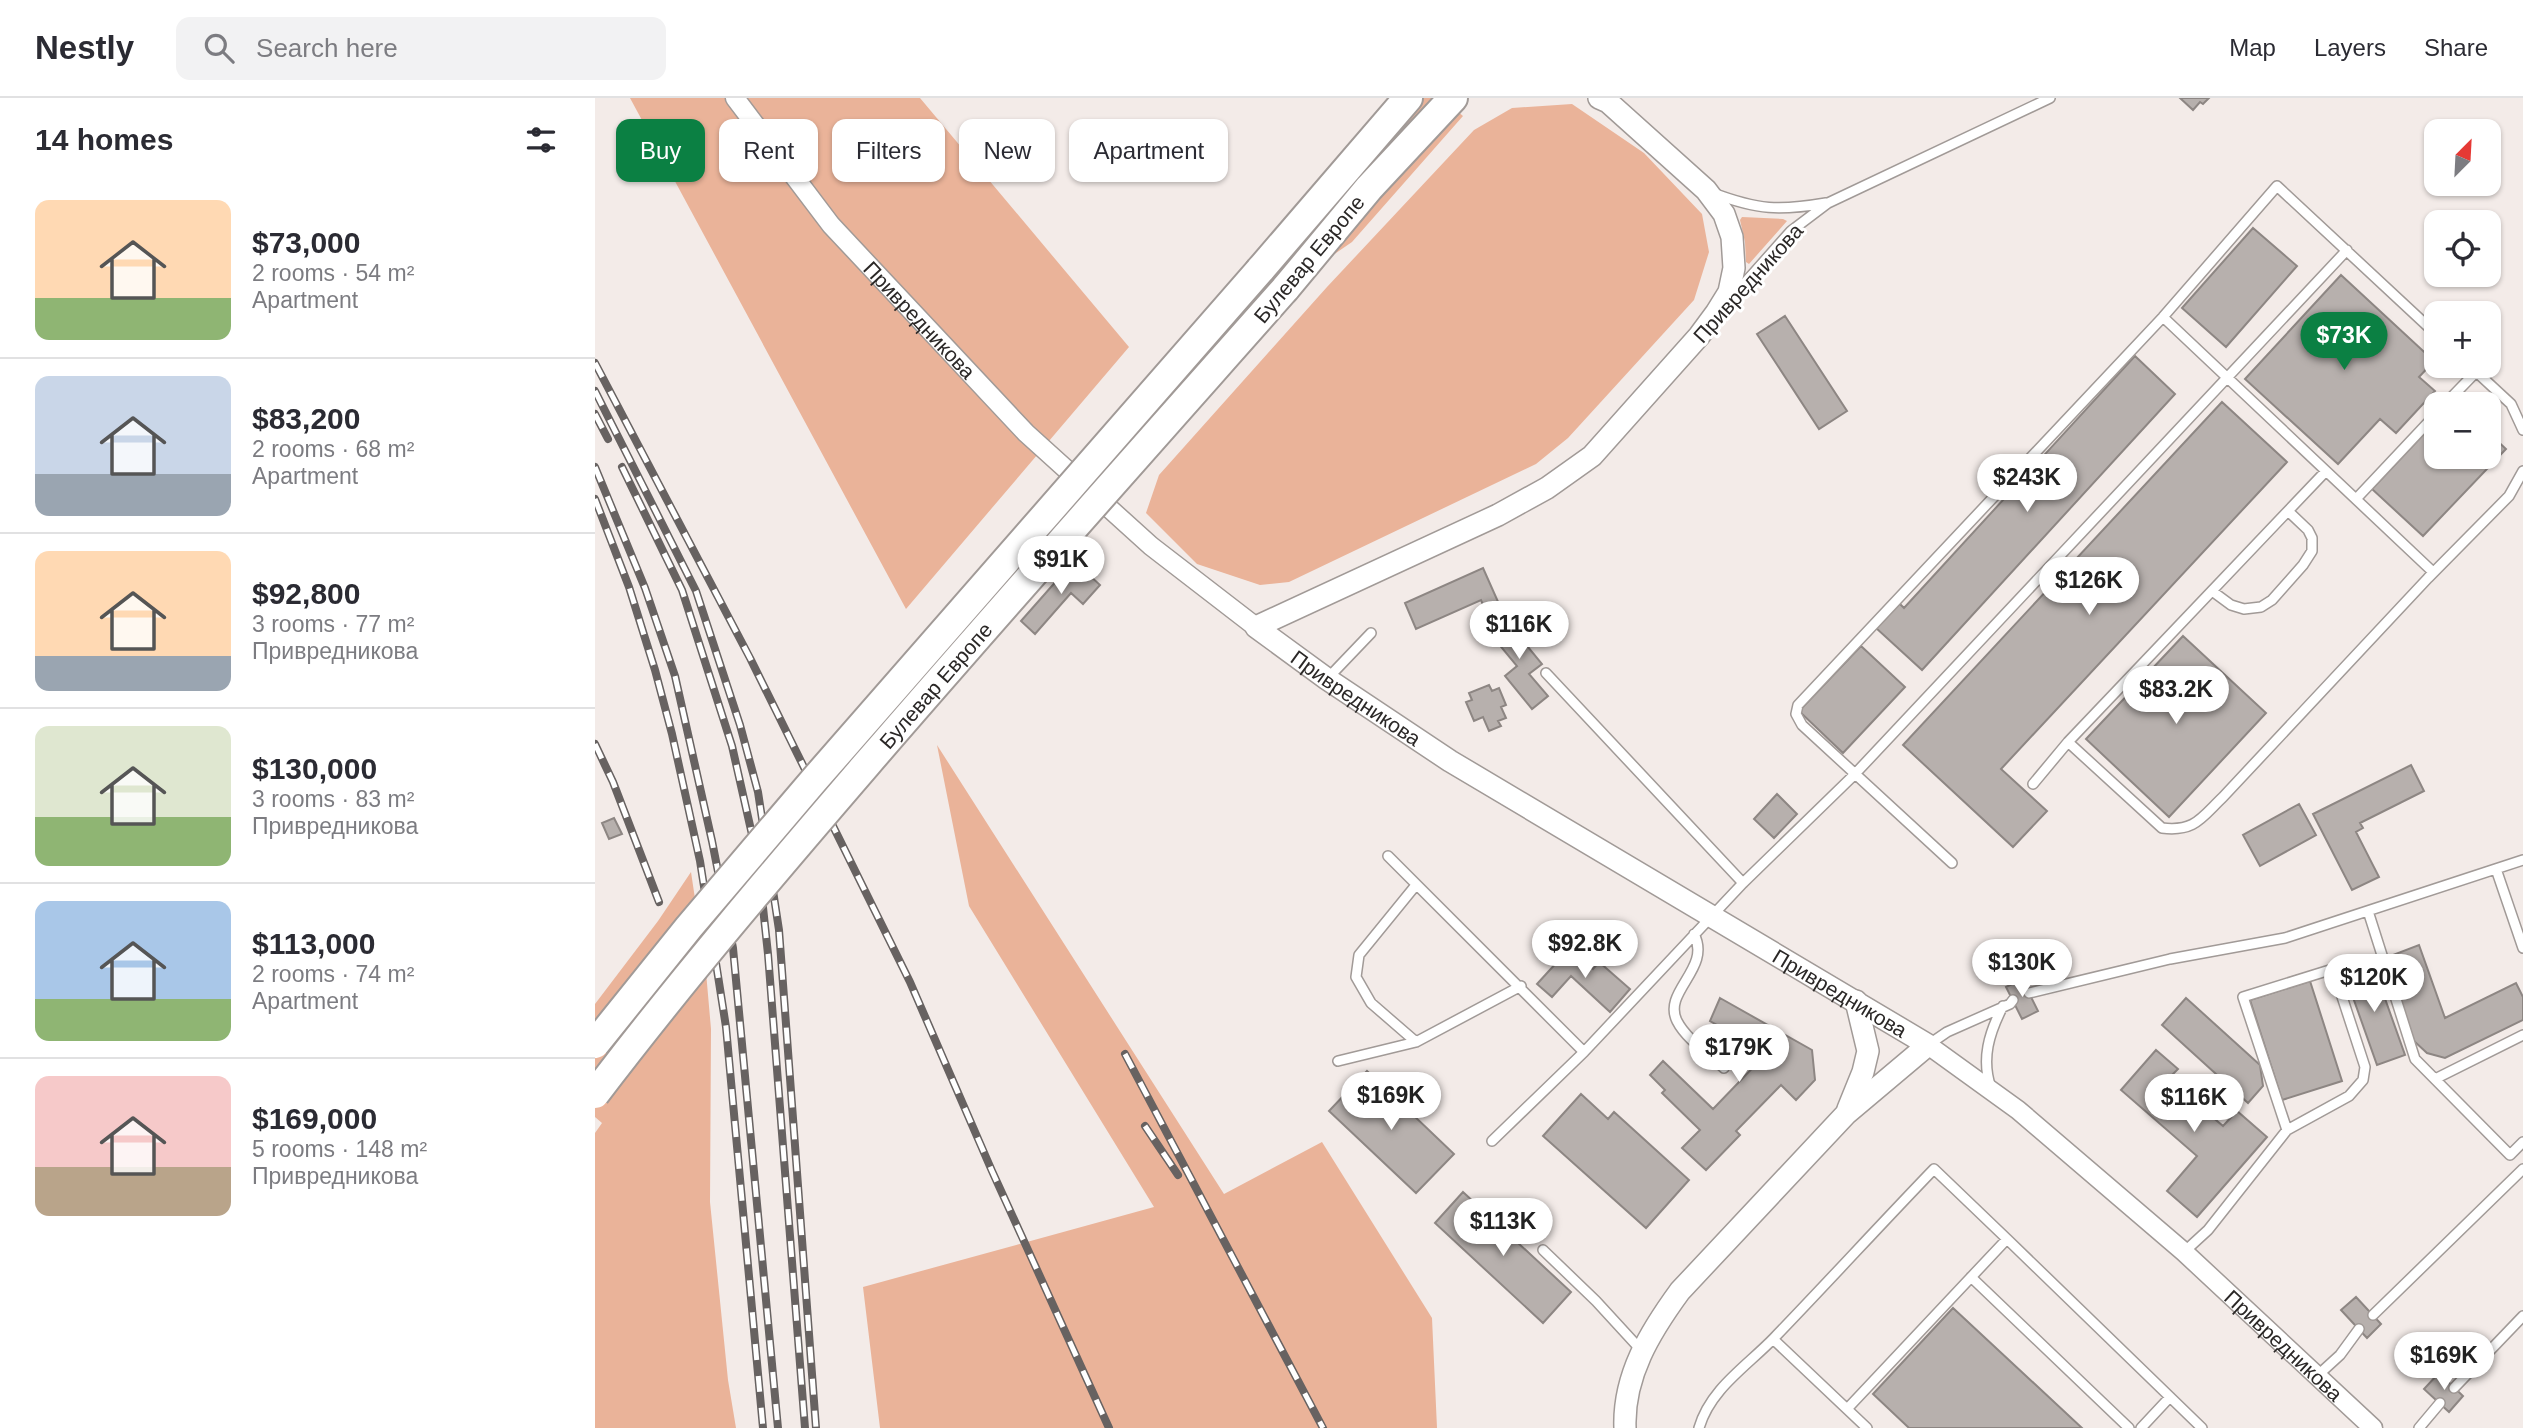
<!DOCTYPE html>
<meta charset="utf-8">
<style>
:root{--surface:#fff;--page:#f2f2f3;--text:#2b2b33;--muted:#7c7c81;--line:#e1e1e2;--accent:#0b8043}
body{margin:0;font-family:Arial,sans-serif;background:var(--page);color:var(--text);height:100vh;display:flex;flex-direction:column;font-size:26px;white-space:nowrap}
*{box-sizing:border-box;margin:0}
p{font-size:23px;color:var(--muted)}
.icon{flex:none;width:38px;height:38px;fill:none;stroke:currentColor;stroke-width:2;stroke-linecap:round;stroke-linejoin:round}
.map{position:relative;flex:1;overflow:hidden}
.drawer{display:flex;flex-direction:column;background:var(--surface);width:595px}
.drawer>*{flex:none}
.hud{position:absolute;left:21px;top:21px;width:665px;height:63px;display:flex;gap:14px}
.needle{width:46px;rotate:24deg}
.controls{position:absolute;left:1829px;top:21px;display:grid;gap:14px}
.controls a{display:grid;place-items:center;width:77px;height:77px;border-radius:14px;background:var(--surface);box-shadow:0 2px 5px #0004;font-size:35px}
.price{position:absolute;translate:-50% -60px;padding:0 16px;border-radius:24px;background:#fff;color:#222;font-size:23px;line-height:46px;filter:drop-shadow(0 2px 4px #0008)}
.price::after{content:'';position:absolute;left:50%;top:42px;width:21px;height:16px;margin-left:-10px;background:inherit;clip-path:polygon(0 0,100% 0,50% 100%)}
.price.current{background:var(--accent);color:#fff}
ul{padding:0;list-style:none}
li{display:flex;align-items:center;gap:21px;height:175px;padding:0 35px}
li+li{border-top:2px solid var(--line)}
li span{display:grid;place-items:center;flex:none;width:196px;height:140px;border-radius:14px;color:#555}
li>.icon{margin-inline-start:auto}
span .icon{width:84px;height:84px;fill:#fffc;stroke-width:1}
li b{font-size:30px}
h2{display:flex;justify-content:space-between;align-items:center;height:84px;padding:0 35px;font-size:30px}
.tag{padding:0 24px;border-radius:14px;background:var(--surface);box-shadow:0 2px 5px #0004;font-size:24px;line-height:63px}
.tag.current{background:var(--accent);color:#fff}
header{display:flex;align-items:center;gap:42px;box-sizing:border-box;height:98px;padding:0 35px;background:var(--surface);border-bottom:2px solid var(--line)}
header strong{font-size:33px}
nav{display:flex;gap:38px;margin-inline-start:auto;font-size:24px}
.search{width:490px;height:63px;background:var(--page);display:flex;align-items:center;gap:18px;box-sizing:border-box;padding:0 24px;border-radius:14px;color:var(--muted);font-size:26px}
main{display:flex;flex:1;min-height:0}
.map>svg:first-child{display:block}
.green{fill:#eab399}
.building{fill:#b7b0ad;stroke:#8d8683;stroke-width:2}
.lines{fill:none;stroke-linecap:round;stroke-linejoin:round}
.service-casing{stroke:#a19a97;stroke-width:12}
.minor-casing{stroke:#a19a97;stroke-width:21}
.tertiary-casing{stroke:#a19a97;stroke-width:24}
.primary-casing{stroke:#a19a97;stroke-width:32}
.service{stroke:#fff;stroke-width:9}
.minor{stroke:#fff;stroke-width:18}
.tertiary{stroke:#fff;stroke-width:21}
.primary{stroke:#fff;stroke-width:28}
.rail-casing{stroke:#676261;stroke-width:8}
.rail{stroke:#fff;stroke-width:5;stroke-dasharray:16;stroke-linecap:butt}
.primary-bridge-casing{stroke:#a19a97;stroke-width:32;stroke-linecap:butt}
.primary-bridge{stroke:#fff;stroke-width:28}
.labels{text-anchor:middle;dominant-baseline:central;stroke-width:6;stroke-linejoin:round;paint-order:stroke}
.street-label{font-size:21px;fill:#2b2827;stroke:#fff}
</style>
<header>
<strong>Nestly</strong>
<div class="search"><svg class="icon" aria-label="search" viewBox="0 0 24 24"><circle cx="10" cy="10" r="6"/><path d="M15 15l6 6"/></svg>Search here</div>
<nav><a>Map</a><a>Layers</a><a>Share</a></nav>
</header>
<main>
<section class="drawer">
<h2>14 homes<svg class="icon" aria-label="filters" viewBox="0 0 24 24"><path d="M4 7h16M4 17h16"/><circle cx="9" cy="7" r="2"/><circle cx="15" cy="17" r="2"/></svg></h2>
<ul>
<li><span style="background:linear-gradient(#ffd9b3 70%,#8fb573 0)"><svg class="icon" aria-label="home" viewBox="0 0 24 24"><path d="M3 11l9-7 9 7M6 9v11h12V9"/></svg></span><div><b>$73,000</b><p>2 rooms · 54 m²</p><p>Apartment</p></div></li>
<li><span style="background:linear-gradient(#c9d6e8 70%,#9aa5b1 0)"><svg class="icon" aria-label="home" viewBox="0 0 24 24"><path d="M3 11l9-7 9 7M6 9v11h12V9"/></svg></span><div><b>$83,200</b><p>2 rooms · 68 m²</p><p>Apartment</p></div></li>
<li><span style="background:linear-gradient(#ffd9b3 75%,#9aa5b1 0)"><svg class="icon" aria-label="home" viewBox="0 0 24 24"><path d="M3 11l9-7 9 7M6 9v11h12V9"/></svg></span><div><b>$92,800</b><p>3 rooms · 77 m²</p><p>Привредникова</p></div></li>
<li><span style="background:linear-gradient(#dfe7d0 65%,#8fb573 0)"><svg class="icon" aria-label="home" viewBox="0 0 24 24"><path d="M3 11l9-7 9 7M6 9v11h12V9"/></svg></span><div><b>$130,000</b><p>3 rooms · 83 m²</p><p>Привредникова</p></div></li>
<li><span style="background:linear-gradient(#a9c7e8 70%,#8fb573 0)"><svg class="icon" aria-label="home" viewBox="0 0 24 24"><path d="M3 11l9-7 9 7M6 9v11h12V9"/></svg></span><div><b>$113,000</b><p>2 rooms · 74 m²</p><p>Apartment</p></div></li>
<li><span style="background:linear-gradient(#f6c9c9 65%,#b9a48a 0)"><svg class="icon" aria-label="home" viewBox="0 0 24 24"><path d="M3 11l9-7 9 7M6 9v11h12V9"/></svg></span><div><b>$169,000</b><p>5 rooms · 148 m²</p><p>Привредникова</p></div></li>
</ul>
</section>
<div class="map">
<svg width="1928" height="1330" viewBox="0 0 1928 1330">
<rect width="100%" height="100%" fill="#f3ebe8"/>
<path class="green" d="M 35,0 L 325,0 L 534,249 L 311,511 Z
M 825,0 L 842,0 L 680,185 L 671,178 Z
M 977,6 L 1049,55 L 1107,116 L 1114,154 L 1099,202 L 973,340 L 941,366 L 694,484 L 665,487 L 602,466 L 551,415 L 564,377 L 732,189 L 879,32 L 917,10 Z
M 861,12 L 868,18 L 757,144 L 722,168 Z
M 1147,119 L 1188,121 L 1192,123 L 1154,166 L 1151,164 L 1150,144 L 1145,122 Z
M 342,647 L 629,1096 L 727,1044 L 837,1220 L 842,1330 L 285,1330 L 268,1189 L 559,1109 L 374,808 Z
M 96,774 L 111,874 L 116,931 L 115,1104 L 133,1282 L 141,1330 L 0,1330 L 0,1035 L 7,1025 L 0,1019 L 0,906 L 63,823 Z"/>
<path class="building" d="M 1585,0 L 1614,0 L 1608,6 L 1605,4 L 1598,12 Z
M 1658,130 L 1702,168 L 1631,249 L 1587,210 Z
M 1746,177 L 1839,263 L 1824,279 L 1840,293 L 1801,335 L 1785,321 L 1743,366 L 1650,281 Z
M 1190,218 L 1252,313 L 1224,331 L 1162,236 Z
M 1540,258 L 1580,296 L 1327,572 L 1281,530 L 1304,505 L 1309,510 Z
M 1627,304 L 1692,364 L 1406,671 L 1452,713 L 1418,749 L 1308,647 Z
M 1841,323 L 1841,359 L 1894,359 L 1894,335 L 1911,351 L 1828,438 L 1777,391 Z
M 479,463 L 505,487 L 488,506 L 476,495 L 440,536 L 426,523 Z
M 888,470 L 908,515 L 894,521 L 886,502 L 821,531 L 810,505 Z
M 899,519 L 909,532 L 921,522 L 930,533 L 924,538 L 947,566 L 934,576 L 953,598 L 937,611 L 910,578 L 922,568 L 888,527 Z
M 1588,538 L 1671,615 L 1574,719 L 1491,641 Z
M 1266,548 L 1310,589 L 1248,655 L 1204,613 Z
M 894,587 L 897,593 L 904,590 L 911,607 L 906,609 L 911,620 L 903,623 L 906,628 L 894,633 L 888,619 L 879,623 L 871,604 L 877,602 L 874,595 Z
M 1816,667 L 1829,693 L 1765,725 L 1768,730 L 1761,734 L 1784,779 L 1757,792 L 1718,716 Z
M 1182,696 L 1202,716 L 1179,740 L 1159,721 Z
M 1704,706 L 1721,737 L 1665,768 L 1648,737 Z
M 19,720 L 27,736 L 14,741 L 7,725 Z
M 1824,847 L 1850,920 L 1921,885 L 1928,899 L 1928,922 L 1850,960 L 1832,955 L 1819,943 L 1790,860 Z
M 975,850 L 998,871 L 1004,864 L 1035,891 L 1015,914 L 976,878 L 957,899 L 942,886 Z
M 1777,864 L 1810,957 L 1782,967 L 1749,874 Z
M 1427,881 L 1443,913 L 1427,921 L 1411,889 Z
M 1715,883 L 1747,983 L 1687,1002 L 1655,902 Z
M 1125,900 L 1217,952 L 1220,982 L 1201,1002 L 1186,987 L 1141,1033 L 1145,1037 L 1111,1072 L 1087,1050 L 1105,1032 L 1067,995 L 1070,992 L 1055,977 L 1068,963 L 1118,1011 L 1172,955 L 1115,923 Z
M 1591,900 L 1665,967 L 1668,988 L 1653,1005 L 1567,927 Z
M 1561,952 L 1583,971 L 1573,981 L 1628,1028 L 1642,1013 L 1672,1039 L 1602,1119 L 1572,1093 L 1602,1058 L 1526,992 Z
M 772,973 L 859,1056 L 821,1095 L 734,1013 Z
M 986,996 L 1013,1021 L 1019,1014 L 1094,1082 L 1051,1130 L 948,1038 Z
M 868,1094 L 976,1194 L 948,1225 L 840,1125 Z
M 1761,1199 L 1786,1226 L 1772,1240 L 1746,1212 Z
M 1358,1210 L 1487,1330 L 1314,1330 L 1278,1296 Z
M 1844,1275 L 1868,1298 L 1854,1314 L 1829,1291 Z"/>
<g class="lines">
<defs>
<path id="service" d="M 1118,95 C 1163,112 1184,113 1231,105
M 1140,196 L 1196,133 L 1233,105 L 1455,0
M 1568,219 L 1838,474
M 1875,268 L 1916,306 L 1928,332
M 1850,306 L 1881,274
M 1761,401 L 1841,316
M 1617,493 L 1636,507 L 1649,511 L 1666,509 L 1677,502 L 1708,467 L 1717,453 L 1717,440 L 1713,432 L 1693,413
M 951,575 L 1148,785
M 733,580 L 776,535
M 1473,644 L 1567,730 C 1600,734 1606,720 1628,699 L 1833,480 L 1914,398 L 1928,373
M 1438,686 L 1473,644 L 1731,373
M 793,758 L 989,954
M 1357,765 L 1207,627 L 1201,616 L 1203,607 L 1568,219 L 1682,88 L 1841,236
M 1901,771 L 1928,850
M 1773,813 L 1820,961 L 1915,1057 L 1928,1044
M 1099,836 C 1117,871 1067,893 1082,923 C 1091,941 1114,956 1129,970
M 1434,895 L 1575,861 L 1690,840 L 1928,762
M 821,944 L 776,905 L 761,879 L 764,857 L 821,787
M 1333,947 L 1352,934 L 1415,906 L 1418,902
M 743,963 L 821,944 L 926,888
M 1840,981 L 1928,937
M 1396,990 C 1386,961 1394,935 1408,908
M 897,1043 L 989,954 L 1148,785 L 1259,677 L 1752,152
M 948,1152 L 1001,1203 L 1046,1252
M 1589,1154 L 1613,1132 L 1692,1032 L 1754,998 L 1768,982 L 1770,969 L 1738,871 L 1648,899 L 1692,1032
M 1376,1179 L 1534,1330
M 1778,1217 L 1928,1071
M 1178,1241 L 1272,1330
M 1722,1278 L 1745,1257 L 1764,1231
M 1859,1290 L 1928,1218
M 1252,1311 L 1412,1141 L 1607,1330
M 1104,1330 C 1115,1291 1152,1268 1179,1240 C 1233,1184 1285,1127 1339,1071 L 1412,1141
M 1546,1330 L 1575,1299
M 1824,1330 L 1845,1305"/>
<g id="minor">
<path id="s1" d="M 140,0 L 236,127 L 431,335 L 556,448 L 661,529"/>
<path id="s2" d="M 1333,947 L 1423,1012 L 1589,1154 L 1778,1330"/>
</g>
<g id="tertiary">
<path id="s3" d="M 1004,0 L 1013,4 L 1111,92 L 1129,116 L 1137,139 L 1139,170 L 1134,194 L 1121,215 L 1104,238 L 997,358 L 952,390 L 903,417 L 661,529 L 732,581 L 855,663 L 1333,947 L 1251,1016 L 1085,1193 C 1055,1234 1028,1278 1030,1330"/>
<path d="M 1253,1011 L 1268,974 L 1273,953 L 1261,903"/>
</g>
<path id="primary" d="M 665,172 L 813,0
M 690,191 L 774,90 L 858,0"/>
</defs>
<use href="#service" class="service-casing"/>
<use href="#minor" class="minor-casing"/>
<use href="#tertiary" class="tertiary-casing"/>
<use href="#primary" class="primary-casing"/>
<use href="#service" class="service"/>
<use href="#minor" class="minor"/>
<use href="#tertiary" class="tertiary"/>
<use href="#primary" class="primary"/>
<defs>
<path id="rail" d="M 0,265 L 155,560 L 315,884 L 397,1073 L 514,1330
M 0,293 L 101,493 L 145,627 L 163,694 L 184,832 L 221,1330
M 0,316 L 13,341
M 0,369 L 50,490 L 80,578 L 117,743 L 138,850 L 183,1330
M 27,369 L 87,492 L 137,648 L 163,763 L 173,856 L 210,1330
M 0,401 L 34,489 L 60,572 L 77,636 L 105,763 L 131,929 L 168,1330
M 0,646 L 18,684 L 64,804
M 530,956 L 728,1330
M 550,1028 L 583,1077"/>
</defs>
<use href="#rail" class="rail-casing"/>
<use href="#rail" class="rail"/>
<defs>
<g id="primary-bridge">
<path d="M 0,946 L 94,829 L 220,681 L 665,172"/>
<path id="s4" d="M 0,996 C 86,883 178,775 271,667 C 409,507 550,349 690,191"/>
</g>
</defs>
<use href="#primary-bridge" class="primary-bridge-casing"/>
<use href="#primary-bridge" class="primary-bridge"/>
</g>
<g class="labels">
<g class="street-label">
<text transform="translate(714 161) rotate(-50)">Булевар Европе</text>
<text transform="translate(1153 185) rotate(-48)">Привредникова</text>
<text stroke="none"><textPath href="#s1" startOffset="289">Привредникова</textPath></text>
<text stroke="none"><textPath href="#s4" startOffset="532">Булевар Европе</textPath></text>
<text stroke="none"><textPath href="#s3" startOffset="966">Привредникова</textPath></text>
<text stroke="none"><textPath href="#s3" startOffset="1533">Привредникова</textPath></text>
<text stroke="none"><textPath href="#s2" startOffset="466">Привредникова</textPath></text>
</g>
</g>
</svg>
<div class="controls">
<a><svg class="needle" viewBox="-14 -14 28 28"><path d="M0-13l5 13h-10z" fill="#e53935"/><path d="M0 13l5-13h-10z" fill="#7c7c81"/></svg></a>
<a><svg class="icon" aria-label="locate" viewBox="0 0 24 24"><circle cx="12" cy="12" r="6"/><path d="M12 2v4M12 18v4M2 12h4M18 12h4"/></svg></a>
<a>+</a>
<a>−</a>
</div>
<b class="price current" style="left:1749px;top:274px">$73K</b>
<b class="price" style="left:1432px;top:416px">$243K</b>
<b class="price" style="left:466px;top:498px">$91K</b>
<b class="price" style="left:1494px;top:519px">$126K</b>
<b class="price" style="left:924px;top:563px">$116K</b>
<b class="price" style="left:1581px;top:628px">$83.2K</b>
<b class="price" style="left:990px;top:882px">$92.8K</b>
<b class="price" style="left:1427px;top:901px">$130K</b>
<b class="price" style="left:1779px;top:916px">$120K</b>
<b class="price" style="left:1144px;top:986px">$179K</b>
<b class="price" style="left:796px;top:1034px">$169K</b>
<b class="price" style="left:1599px;top:1036px">$116K</b>
<b class="price" style="left:908px;top:1160px">$113K</b>
<b class="price" style="left:1849px;top:1294px">$169K</b>
<div class="hud">
<a class="tag current">Buy</a>
<a class="tag">Rent</a>
<a class="tag">Filters</a>
<a class="tag">New</a>
<a class="tag">Apartment</a>
</div>
</div>
</main>
